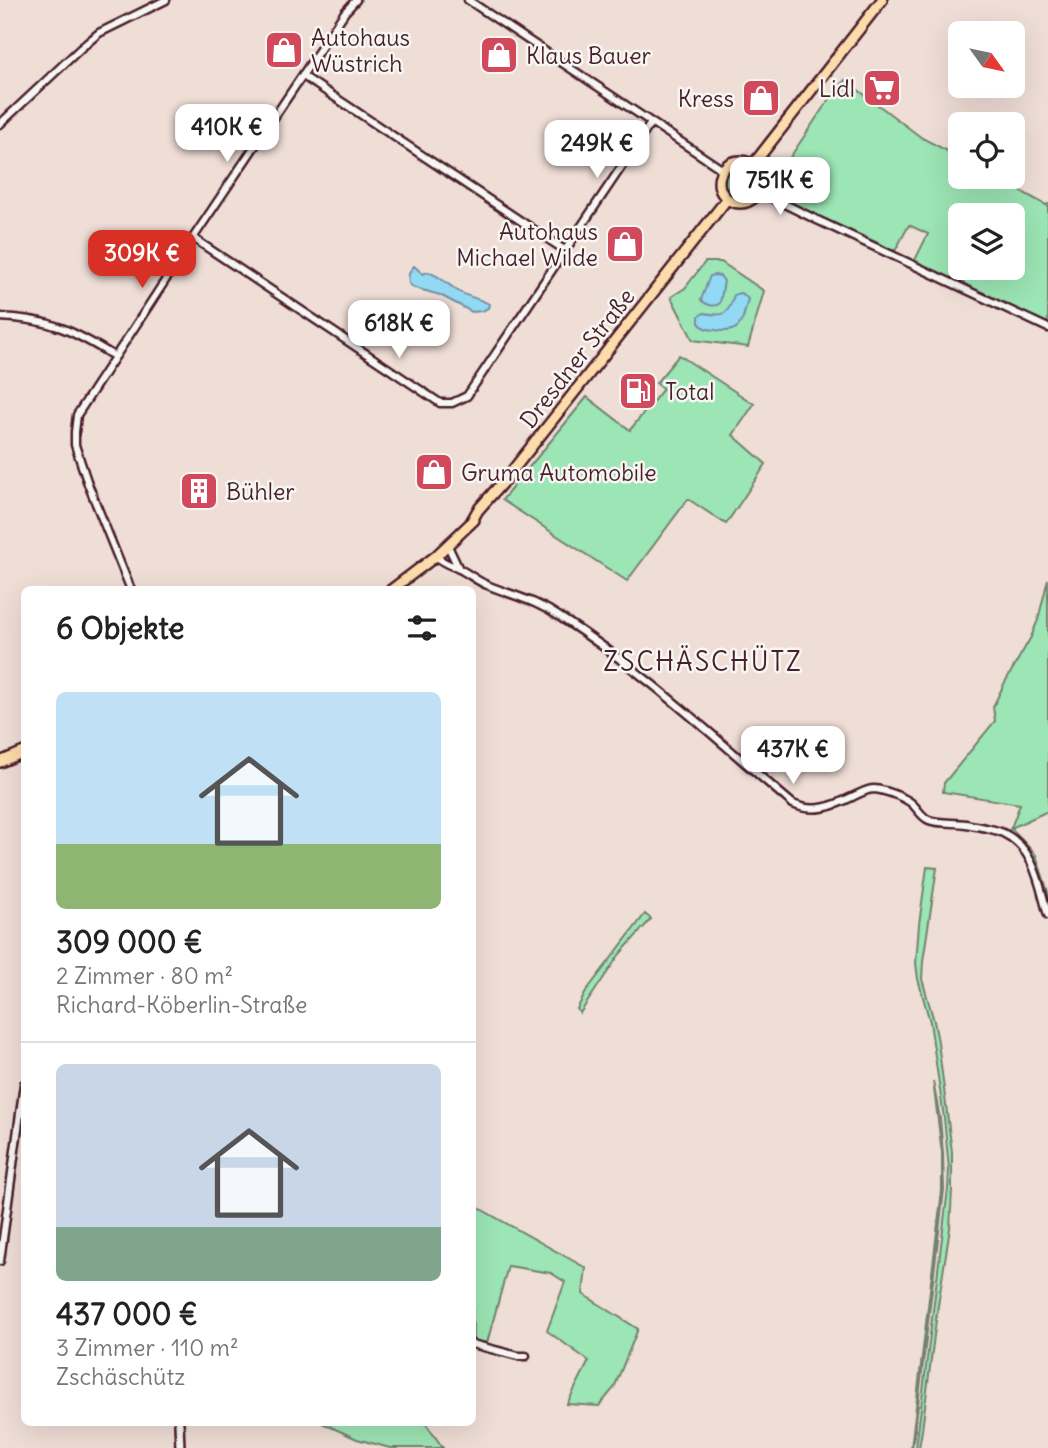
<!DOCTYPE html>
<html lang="de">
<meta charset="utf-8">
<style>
:root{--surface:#fff;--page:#f2f2f2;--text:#222;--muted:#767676;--line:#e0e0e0;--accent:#d93025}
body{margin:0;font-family:Delius,sans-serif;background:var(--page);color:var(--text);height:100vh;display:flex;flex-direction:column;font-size:26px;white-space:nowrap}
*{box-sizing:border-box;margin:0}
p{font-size:23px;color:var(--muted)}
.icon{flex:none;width:38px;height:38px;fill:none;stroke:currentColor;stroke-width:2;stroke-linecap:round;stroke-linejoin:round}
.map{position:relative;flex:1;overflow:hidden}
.panel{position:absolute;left:21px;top:586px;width:455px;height:840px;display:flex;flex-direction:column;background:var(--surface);border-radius:10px;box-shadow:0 7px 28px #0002}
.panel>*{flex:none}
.needle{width:46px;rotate:123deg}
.controls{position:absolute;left:948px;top:21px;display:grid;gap:14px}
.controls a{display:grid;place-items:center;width:77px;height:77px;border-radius:10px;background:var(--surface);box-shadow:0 7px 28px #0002;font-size:35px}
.price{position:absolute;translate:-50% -60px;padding:0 16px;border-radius:14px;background:#fff;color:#222;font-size:23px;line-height:46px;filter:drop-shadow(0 2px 4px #0008)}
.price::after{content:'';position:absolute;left:50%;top:42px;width:21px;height:16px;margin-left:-10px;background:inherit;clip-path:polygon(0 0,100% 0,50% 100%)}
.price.current{background:var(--accent);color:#fff}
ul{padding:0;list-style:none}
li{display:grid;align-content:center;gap:14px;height:371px;padding:0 35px}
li+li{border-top:2px solid var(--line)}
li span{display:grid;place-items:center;height:217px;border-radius:10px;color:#555}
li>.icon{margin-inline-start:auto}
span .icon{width:126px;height:126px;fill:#fffc;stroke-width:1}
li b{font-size:30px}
h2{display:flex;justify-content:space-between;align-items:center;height:84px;padding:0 35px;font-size:30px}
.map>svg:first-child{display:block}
.green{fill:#9ce5b4;stroke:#738270;stroke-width:2;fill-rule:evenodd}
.water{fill:#92d9f3;stroke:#758fa3;stroke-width:2}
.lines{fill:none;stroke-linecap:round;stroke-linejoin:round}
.minor-casing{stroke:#4a1f2b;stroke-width:11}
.tertiary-casing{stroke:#4a1f2b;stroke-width:12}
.primary-casing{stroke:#4a1f2b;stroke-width:14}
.minor{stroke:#f6f6f2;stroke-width:6}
.tertiary{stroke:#f6f6f2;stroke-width:7}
.primary{stroke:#fddcac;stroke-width:9}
.labels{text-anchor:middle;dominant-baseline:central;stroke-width:5;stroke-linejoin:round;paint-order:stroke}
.poi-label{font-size:23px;fill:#4a1f2b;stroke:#f6f6f2;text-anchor:start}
.street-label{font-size:23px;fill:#4a1f2b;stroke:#f6f6f2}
.quarter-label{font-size:26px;letter-spacing:2px;fill:#4a1f2b;stroke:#f6f6f2}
</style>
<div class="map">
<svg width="1048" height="1448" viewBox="0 0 1048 1448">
<rect width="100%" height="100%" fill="#efded6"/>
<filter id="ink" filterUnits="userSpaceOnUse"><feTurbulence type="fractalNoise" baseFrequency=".0143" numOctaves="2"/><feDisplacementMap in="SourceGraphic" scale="14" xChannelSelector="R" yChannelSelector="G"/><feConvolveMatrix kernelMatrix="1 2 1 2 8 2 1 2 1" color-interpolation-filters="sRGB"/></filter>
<g filter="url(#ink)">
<path class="green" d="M 845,80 L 922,138 L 961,158 L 961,177 L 995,177 L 1046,205 L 1048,204 L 1048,324 L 914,262 L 928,234 L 909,225 L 895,251 L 772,195 L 787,162 L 823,108 ZM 961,215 L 1013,215 L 1013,268 L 961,268 Z
M724 183a16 16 0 1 1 32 0a16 16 0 1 1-32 0Z
M 705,262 L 721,262 L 764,291 L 748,347 L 693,340 L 671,297 L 685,288 Z
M 679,355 L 754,404 L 733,435 L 766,464 L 726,524 L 688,499 L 627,581 L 502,500 L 587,397 L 630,430 L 663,389 L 656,383 Z
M 1048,579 L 1048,811 L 1011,828 L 1036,855 L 1048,892 L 1048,904 L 1041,879 L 1033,859 L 1007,833 L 1011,828 L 1020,804 L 943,792 L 944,783 L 995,721 L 993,707 L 1004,684 L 1031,637 L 1038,620 Z
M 927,867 L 937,868 L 923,961 L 922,979 L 934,1021 L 938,1042 L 952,1152 L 952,1190 L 950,1228 L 937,1312 L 922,1430 L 919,1448 L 916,1448 L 948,1189 L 949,1169 L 944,1118 L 930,1022 L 918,979 L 916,963 L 919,924 Z
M 645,914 L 651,919 L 619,955 L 580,1013 L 577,1009 L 587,990 Z
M 933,1081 L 940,1119 L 943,1153 L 944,1190 L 915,1430 L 912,1448 L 911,1448 L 942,1190 L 942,1153 Z
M 477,1207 L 586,1268 L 583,1294 L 638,1329 L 614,1388 L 599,1406 L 567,1404 L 589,1361 L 547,1331 L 565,1282 L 551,1273 L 508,1266 L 487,1343 L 473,1340 L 472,1214 Z
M 322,1423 L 421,1423 L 426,1424 L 443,1448 L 390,1448 L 357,1439 Z"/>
<path class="water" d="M 414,266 L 423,274 L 427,272 C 441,275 450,288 462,293 C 471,298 481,299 489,304 L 488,308 L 482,311 L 472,312 L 440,295 L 415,288 L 409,284 C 408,276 408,272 414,266 Z
M 714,275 L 720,276 L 724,281 L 720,303 C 715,308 706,305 701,300 L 710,276 Z
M 739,293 L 743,294 L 748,299 C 742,322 742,335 715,330 C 707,329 704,329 699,323 L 699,316 L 704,313 C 725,317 728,315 734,295 Z"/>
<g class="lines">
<defs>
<path id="minor" d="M 468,0 L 723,170
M 303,76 L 566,251
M 0,124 L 81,48 L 99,33 L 166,0
M 758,191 L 815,219 L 1048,328
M 193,238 L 440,403 L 452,403 L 467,396 L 651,123
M 0,317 C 50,319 72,330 114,356
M 448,546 L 459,569
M 436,556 C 443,563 451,565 459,569 C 468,573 477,581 487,585 C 514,596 535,600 560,617 C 644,671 717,740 793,804 C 814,814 834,806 854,796 C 861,793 867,789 874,789 C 885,790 901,796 910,802 C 917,807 921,817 929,820 C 940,824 955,822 966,824 C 979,827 992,828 1003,833 C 1035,848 1039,885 1048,915
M 131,590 L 88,484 L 75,445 L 75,432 L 77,415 L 193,238 L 345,12 L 356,0
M 0,1261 L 24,1084
M 472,1344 L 518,1356 L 526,1356"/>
<path id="tertiary" d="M 179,1423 L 180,1448"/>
<path id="primary" d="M719 182a21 21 0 1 1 42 0a21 21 0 1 1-42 0Z
M 752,166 L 882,0
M 470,524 L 478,510 L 509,475 L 727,199
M 391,590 L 436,556 L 474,520
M 0,762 L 24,752"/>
</defs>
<use href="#minor" class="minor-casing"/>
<use href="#tertiary" class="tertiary-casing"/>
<use href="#primary" class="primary-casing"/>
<use href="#minor" class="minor"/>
<use href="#tertiary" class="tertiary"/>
<use href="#primary" class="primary"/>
</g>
</g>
<defs>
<symbol id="shop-square" viewBox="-11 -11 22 22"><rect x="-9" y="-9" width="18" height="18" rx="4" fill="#d1495b" stroke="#f6f6f2"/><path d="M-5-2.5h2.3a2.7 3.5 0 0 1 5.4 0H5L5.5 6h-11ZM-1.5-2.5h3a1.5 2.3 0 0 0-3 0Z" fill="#fff"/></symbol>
<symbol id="supermarket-square" viewBox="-11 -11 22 22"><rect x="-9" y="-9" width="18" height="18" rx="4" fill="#d1495b" stroke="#f6f6f2"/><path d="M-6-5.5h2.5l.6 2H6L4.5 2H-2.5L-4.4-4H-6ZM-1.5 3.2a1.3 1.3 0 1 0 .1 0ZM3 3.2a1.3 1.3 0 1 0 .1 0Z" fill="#fff"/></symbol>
<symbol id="fuel-square" viewBox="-11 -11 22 22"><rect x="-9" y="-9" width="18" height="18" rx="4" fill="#d1495b" stroke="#f6f6f2"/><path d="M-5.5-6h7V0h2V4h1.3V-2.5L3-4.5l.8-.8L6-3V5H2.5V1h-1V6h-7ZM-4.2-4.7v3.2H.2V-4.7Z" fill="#fff"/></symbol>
<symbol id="building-square" viewBox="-11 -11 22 22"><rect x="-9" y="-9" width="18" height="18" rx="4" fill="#d1495b" stroke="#f6f6f2"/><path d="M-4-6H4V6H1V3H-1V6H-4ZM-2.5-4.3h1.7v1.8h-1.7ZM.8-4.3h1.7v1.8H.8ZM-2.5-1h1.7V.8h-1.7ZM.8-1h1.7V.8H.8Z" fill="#fff"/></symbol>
</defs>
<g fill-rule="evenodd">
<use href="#shop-square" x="262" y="28" width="44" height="44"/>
<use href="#shop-square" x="477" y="33" width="44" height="44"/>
<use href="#supermarket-square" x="860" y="66" width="44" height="44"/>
<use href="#shop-square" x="739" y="76" width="44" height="44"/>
<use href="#shop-square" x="603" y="222" width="44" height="44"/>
<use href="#fuel-square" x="616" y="369" width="44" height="44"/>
<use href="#shop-square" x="412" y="450" width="44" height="44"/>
<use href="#building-square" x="177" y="469" width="44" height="44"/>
</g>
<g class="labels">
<g class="poi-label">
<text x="311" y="37">Autohaus<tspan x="311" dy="26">Wüstrich</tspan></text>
<text x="526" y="55">Klaus Bauer</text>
<text x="855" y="88" text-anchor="end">Lidl</text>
<text x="734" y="98" text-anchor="end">Kress</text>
<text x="598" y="231" text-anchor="end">Autohaus<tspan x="598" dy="26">Michael Wilde</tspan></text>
<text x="665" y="391">Total</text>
<text x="461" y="472">Gruma Automobile</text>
<text x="226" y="491">Bühler</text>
</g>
<g class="street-label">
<text transform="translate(577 358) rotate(-52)">Dresdner Straße</text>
</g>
<g class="quarter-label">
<text x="703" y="661">ZSCHÄSCHÜTZ</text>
</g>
</g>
</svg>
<div class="controls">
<a><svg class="needle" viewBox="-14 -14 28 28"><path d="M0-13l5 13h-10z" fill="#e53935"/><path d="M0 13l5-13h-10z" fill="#767676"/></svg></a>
<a><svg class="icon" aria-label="locate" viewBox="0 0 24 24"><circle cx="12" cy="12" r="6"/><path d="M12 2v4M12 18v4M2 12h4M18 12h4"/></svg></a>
<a><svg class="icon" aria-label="layers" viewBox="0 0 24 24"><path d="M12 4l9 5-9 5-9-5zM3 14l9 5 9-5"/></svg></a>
</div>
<b class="price" style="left:227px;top:164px">410K €</b>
<b class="price" style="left:597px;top:180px">249K €</b>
<b class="price" style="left:780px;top:217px">751K €</b>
<b class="price current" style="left:142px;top:290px">309K €</b>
<b class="price" style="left:399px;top:360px">618K €</b>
<b class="price" style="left:793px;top:786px">437K €</b>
<section class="panel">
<h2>6 Objekte<svg class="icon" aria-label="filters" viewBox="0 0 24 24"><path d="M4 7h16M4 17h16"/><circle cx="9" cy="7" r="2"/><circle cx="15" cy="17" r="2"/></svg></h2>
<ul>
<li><span style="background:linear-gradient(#bfe0f5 70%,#8fb573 0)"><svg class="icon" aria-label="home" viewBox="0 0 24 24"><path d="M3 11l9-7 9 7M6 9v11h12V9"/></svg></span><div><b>309 000 €</b><p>2 Zimmer · 80 m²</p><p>Richard-Köberlin-Straße</p></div></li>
<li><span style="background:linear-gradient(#c9d6e8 75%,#7fa58c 0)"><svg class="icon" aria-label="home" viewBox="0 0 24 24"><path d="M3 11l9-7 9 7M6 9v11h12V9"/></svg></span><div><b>437 000 €</b><p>3 Zimmer · 110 m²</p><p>Zschäschütz</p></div></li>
</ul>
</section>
</div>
